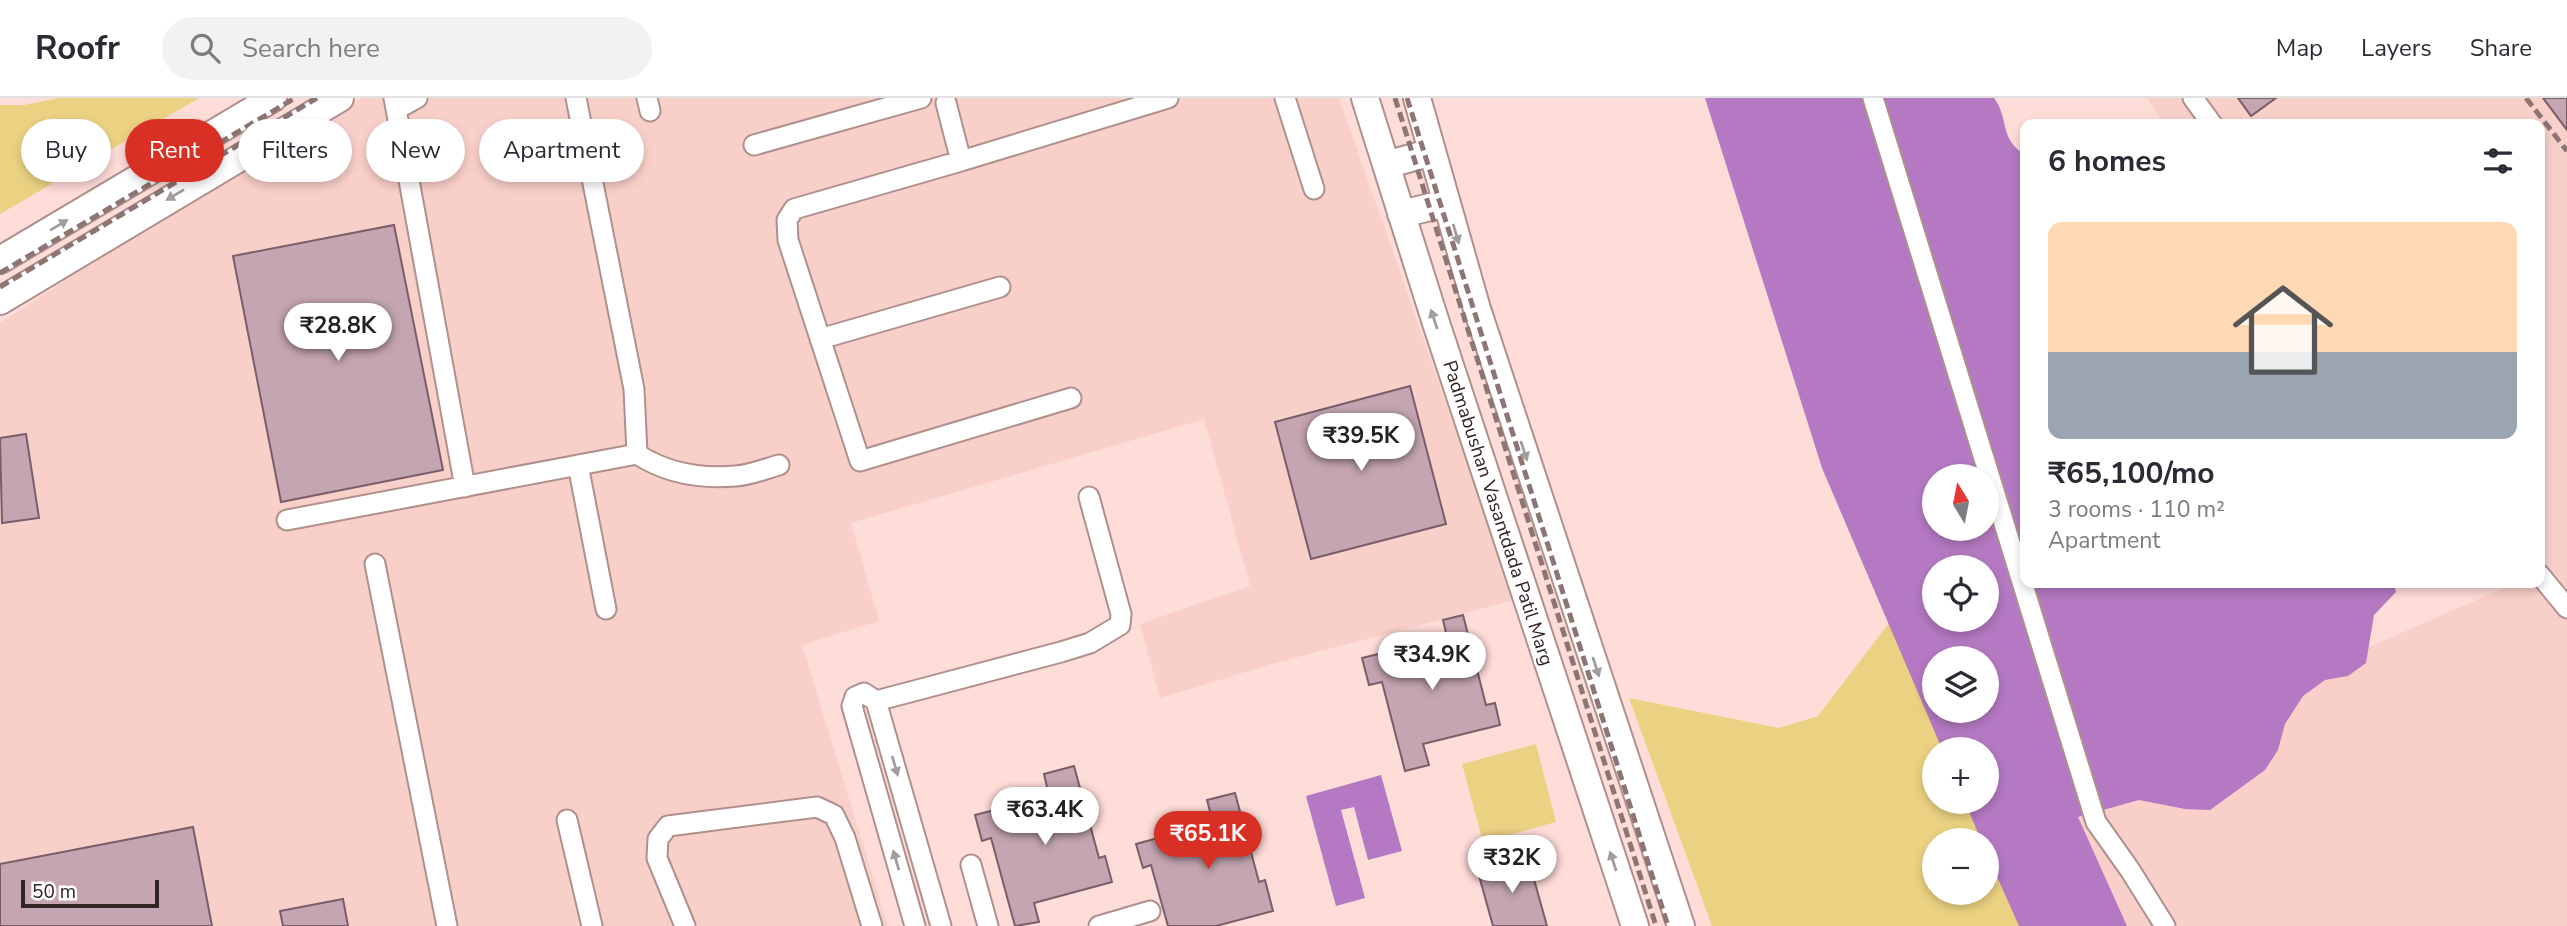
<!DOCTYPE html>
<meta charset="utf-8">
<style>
:root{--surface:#fff;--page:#f2f2f3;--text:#2b2b33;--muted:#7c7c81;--line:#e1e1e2;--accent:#d93025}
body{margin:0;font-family:"Nunito Sans",sans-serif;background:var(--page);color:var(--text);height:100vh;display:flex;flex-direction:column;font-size:26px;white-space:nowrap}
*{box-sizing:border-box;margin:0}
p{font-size:23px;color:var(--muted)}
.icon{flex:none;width:38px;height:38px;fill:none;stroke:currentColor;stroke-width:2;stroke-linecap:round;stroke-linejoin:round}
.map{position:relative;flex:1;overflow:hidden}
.details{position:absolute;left:2020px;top:21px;width:525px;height:469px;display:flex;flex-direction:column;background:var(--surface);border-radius:14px;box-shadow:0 4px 10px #0003}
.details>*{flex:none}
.top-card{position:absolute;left:21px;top:21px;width:665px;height:63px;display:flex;gap:14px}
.needle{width:46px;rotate:350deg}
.tools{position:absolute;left:1922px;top:366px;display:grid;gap:14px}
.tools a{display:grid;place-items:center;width:77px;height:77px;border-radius:50%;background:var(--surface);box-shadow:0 4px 10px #0003;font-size:35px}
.scale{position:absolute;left:21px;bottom:18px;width:138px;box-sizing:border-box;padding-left:7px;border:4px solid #312423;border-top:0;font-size:19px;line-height:24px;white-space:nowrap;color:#312423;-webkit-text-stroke:5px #fff;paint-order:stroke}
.price{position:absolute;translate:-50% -60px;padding:0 16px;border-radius:24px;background:#fff;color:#222;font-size:23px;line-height:46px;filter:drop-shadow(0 2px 4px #0008)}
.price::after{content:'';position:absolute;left:50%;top:42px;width:21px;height:16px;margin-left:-10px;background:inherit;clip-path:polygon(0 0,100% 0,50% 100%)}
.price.on{background:var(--accent);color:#fff}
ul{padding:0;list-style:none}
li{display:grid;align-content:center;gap:14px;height:371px;padding:0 28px}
li span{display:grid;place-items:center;height:217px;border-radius:14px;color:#555}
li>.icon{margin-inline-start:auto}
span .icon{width:126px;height:126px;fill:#fffc;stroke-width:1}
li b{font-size:30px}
h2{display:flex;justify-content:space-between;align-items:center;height:84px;padding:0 28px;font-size:30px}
.tag{padding:0 24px;border-radius:32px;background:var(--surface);box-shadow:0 4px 10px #0003;font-size:24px;line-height:63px}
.tag.on{background:var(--accent);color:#fff}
header{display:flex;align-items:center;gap:42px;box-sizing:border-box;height:98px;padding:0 35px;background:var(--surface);border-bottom:2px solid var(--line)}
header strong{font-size:33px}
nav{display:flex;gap:38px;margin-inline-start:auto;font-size:24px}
.search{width:490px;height:63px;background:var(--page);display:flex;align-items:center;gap:18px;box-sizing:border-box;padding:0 24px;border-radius:38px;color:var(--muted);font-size:26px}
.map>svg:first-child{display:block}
.built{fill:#f9cfc9}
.green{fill:#ebd282}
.water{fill:#b479c2;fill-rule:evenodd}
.building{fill:#c4a5b1;stroke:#795e69;stroke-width:2}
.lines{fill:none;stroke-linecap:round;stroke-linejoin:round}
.minor-casing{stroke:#b0908c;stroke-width:23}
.major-casing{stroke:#b0908c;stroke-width:30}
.minor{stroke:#fff;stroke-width:19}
.major{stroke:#fff;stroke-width:26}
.rail{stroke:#8c7573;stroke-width:5;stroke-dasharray:10 5;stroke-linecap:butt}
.oneway{fill:#a29c9c}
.labels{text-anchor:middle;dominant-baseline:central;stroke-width:5;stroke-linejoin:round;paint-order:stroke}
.street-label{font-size:19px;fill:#312423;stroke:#fff}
</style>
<header>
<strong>Roofr</strong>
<div class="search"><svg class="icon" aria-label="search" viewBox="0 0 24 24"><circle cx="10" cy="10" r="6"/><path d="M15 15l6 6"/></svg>Search here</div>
<nav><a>Map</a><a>Layers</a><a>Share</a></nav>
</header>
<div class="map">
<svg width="2567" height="828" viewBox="0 0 2567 828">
<rect width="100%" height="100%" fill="#fedcd8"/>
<path class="built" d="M 362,0 L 1339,0 L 1515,502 L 1275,565 L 1160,600 L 1140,526 L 1250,488 L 1204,321 L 851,425 L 879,523 L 802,547 L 888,828 L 0,828 L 0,225 L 202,94 Z
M 2147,0 L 2567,0 L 2567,828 L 2127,828 L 2065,692 L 2293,582 L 2516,485 L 2539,485 L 2539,26 L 2164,26 Z"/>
<path class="green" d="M 60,0 L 199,0 L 0,116 L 0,7 L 24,7 Z
M 1889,525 L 1944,651 L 1934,651 L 1934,704 L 1967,704 L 1983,742 L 1934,742 L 1934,794 L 1986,794 L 1986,748 L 2021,828 L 1712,828 L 1629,600 L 1779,630 L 1818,618 Z
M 1536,646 L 1556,724 L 1483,744 L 1462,666 Z"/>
<path class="water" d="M 1705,0 L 1994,0 C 2010,22 1998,39 2025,57 L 2025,485 L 2394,485 L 2396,494 L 2374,517 L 2366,565 L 2348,578 L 2325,582 L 2303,598 L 2285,626 L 2278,652 L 2265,672 L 2210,712 L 2185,711 L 2139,702 L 2078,719 L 2127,828 L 2019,828 L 1986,754 L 1986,742 L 1981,742 L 1965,704 L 1986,704 L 1986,651 L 1942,651 L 1822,370 ZM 1934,378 L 1986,378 L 1986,430 L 1934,430 ZM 1934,469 L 1986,469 L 1986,522 L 1934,522 ZM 1934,560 L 1986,560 L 1986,612 L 1934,612 Z
M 1381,677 L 1402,753 L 1368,762 L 1354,709 L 1341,712 L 1365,800 L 1336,808 L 1306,698 Z"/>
<path class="building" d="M 2238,0 L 2276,0 L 2251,18 Z
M 2543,0 L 2567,0 L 2567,32 Z
M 394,127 L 443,372 L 281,404 L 233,158 Z
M 1410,288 L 1446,426 L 1311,461 L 1275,324 Z
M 26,336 L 39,420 L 2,425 L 0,340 Z
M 1463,517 L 1486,607 L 1495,605 L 1500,627 L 1423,646 L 1429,667 L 1405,673 L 1382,584 L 1369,587 L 1362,560 L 1447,539 L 1443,522 Z
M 1074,668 L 1099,760 L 1105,758 L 1112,784 L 1034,805 L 1039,824 L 1015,828 L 991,740 L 982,743 L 975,717 L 1049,698 L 1044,676 Z
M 1235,695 L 1259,784 L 1265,782 L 1273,813 L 1216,828 L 1168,828 L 1151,767 L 1143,770 L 1136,746 L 1213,725 L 1207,702 Z
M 193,729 L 212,828 L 0,828 L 0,766 Z
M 1528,760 L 1547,828 L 1493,828 L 1478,774 Z
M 343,801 L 348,828 L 283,828 L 280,813 Z"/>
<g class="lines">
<defs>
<path id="minor" d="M 394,0 L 465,389
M 576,0 L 634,291 L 637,356
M 647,0 L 650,13
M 1285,0 L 1314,91
M 1873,0 L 2096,724 L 2130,772 L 2165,828
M 2193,0 L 2212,26
M 946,5 L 961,63 L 1168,0
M 397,11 L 417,0
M 754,47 L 921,0
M 961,63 L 794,111 L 787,122 L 788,142 L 860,363 L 1071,300
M 820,241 L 1000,189
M 578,367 L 606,511
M 287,422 L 637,356 C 666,375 701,381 736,378 C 750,377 765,371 779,367
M 375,466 L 447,828
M 2539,476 L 2567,510
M 876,603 L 1061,554 L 1090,545 L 1120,527 L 1121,516 L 1089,399
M 567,722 L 592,828
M 971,767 L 988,828
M 685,828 L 657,760 L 658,741 L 668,728 L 817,709 L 834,717 L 845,740 L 872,828
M 915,828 L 852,608 L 855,599 L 864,595 L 876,603 L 941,828
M 1099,828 L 1150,813"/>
<path id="major" d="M 1365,0 L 1436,225 L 1635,828
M 1417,0 L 1477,211 L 1681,828
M 1386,67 L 1432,54
M 1401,116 L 1447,105
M 0,162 L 273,0
M 0,203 L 340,0"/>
</defs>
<use href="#minor" class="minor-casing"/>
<use href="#major" class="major-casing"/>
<use href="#minor" class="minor"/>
<use href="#major" class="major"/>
<path class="rail" d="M 1395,0 L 1656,828
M 1407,0 L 1668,828
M 2526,0 L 2567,53
M 0,175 L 295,0
M 0,189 L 317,0"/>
</g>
<defs><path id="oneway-solid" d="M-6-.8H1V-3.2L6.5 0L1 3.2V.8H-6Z" transform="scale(1.75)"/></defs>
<g class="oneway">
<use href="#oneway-solid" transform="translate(175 97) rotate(149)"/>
<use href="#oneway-solid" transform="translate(59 127) rotate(-31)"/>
<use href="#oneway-solid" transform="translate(1456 136) rotate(74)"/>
<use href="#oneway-solid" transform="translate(1434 221) rotate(-108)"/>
<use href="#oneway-solid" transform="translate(1524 353) rotate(72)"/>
<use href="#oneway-solid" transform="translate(1596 569) rotate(72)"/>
<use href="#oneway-solid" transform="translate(895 668) rotate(74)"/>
<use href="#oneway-solid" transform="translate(896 762) rotate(-106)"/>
<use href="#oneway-solid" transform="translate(1613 763) rotate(-108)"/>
</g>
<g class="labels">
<g class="street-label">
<text transform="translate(1498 415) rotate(72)">Padmabushan Vasantdada Patil Marg</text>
</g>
</g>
</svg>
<div class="tools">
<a><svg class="needle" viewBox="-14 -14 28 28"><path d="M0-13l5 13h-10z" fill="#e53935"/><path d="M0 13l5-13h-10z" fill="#7c7c81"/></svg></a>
<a><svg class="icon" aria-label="locate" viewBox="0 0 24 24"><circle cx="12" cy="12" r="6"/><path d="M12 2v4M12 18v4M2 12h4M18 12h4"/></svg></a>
<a><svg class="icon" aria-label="layers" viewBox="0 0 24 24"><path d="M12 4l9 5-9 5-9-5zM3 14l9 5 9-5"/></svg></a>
<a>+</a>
<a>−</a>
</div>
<div class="scale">50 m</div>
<b class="price" style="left:338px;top:265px">₹28.8K</b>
<b class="price" style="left:1361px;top:375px">₹39.5K</b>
<b class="price" style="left:1432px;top:594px">₹34.9K</b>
<b class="price" style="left:1045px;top:749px">₹63.4K</b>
<b class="price on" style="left:1208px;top:773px">₹65.1K</b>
<b class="price" style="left:1512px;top:797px">₹32K</b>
<div class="top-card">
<a class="tag">Buy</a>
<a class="tag on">Rent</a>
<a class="tag">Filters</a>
<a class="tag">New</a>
<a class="tag">Apartment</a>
</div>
<section class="details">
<h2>6 homes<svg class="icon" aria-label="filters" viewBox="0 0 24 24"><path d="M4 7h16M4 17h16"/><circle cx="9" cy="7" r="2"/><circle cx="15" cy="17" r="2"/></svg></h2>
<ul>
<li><span style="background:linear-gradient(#ffd9b3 60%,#9aa5b1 0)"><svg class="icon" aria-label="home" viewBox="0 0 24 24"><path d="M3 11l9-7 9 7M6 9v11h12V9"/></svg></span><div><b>₹65,100/mo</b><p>3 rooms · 110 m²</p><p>Apartment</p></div></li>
</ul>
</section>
</div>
